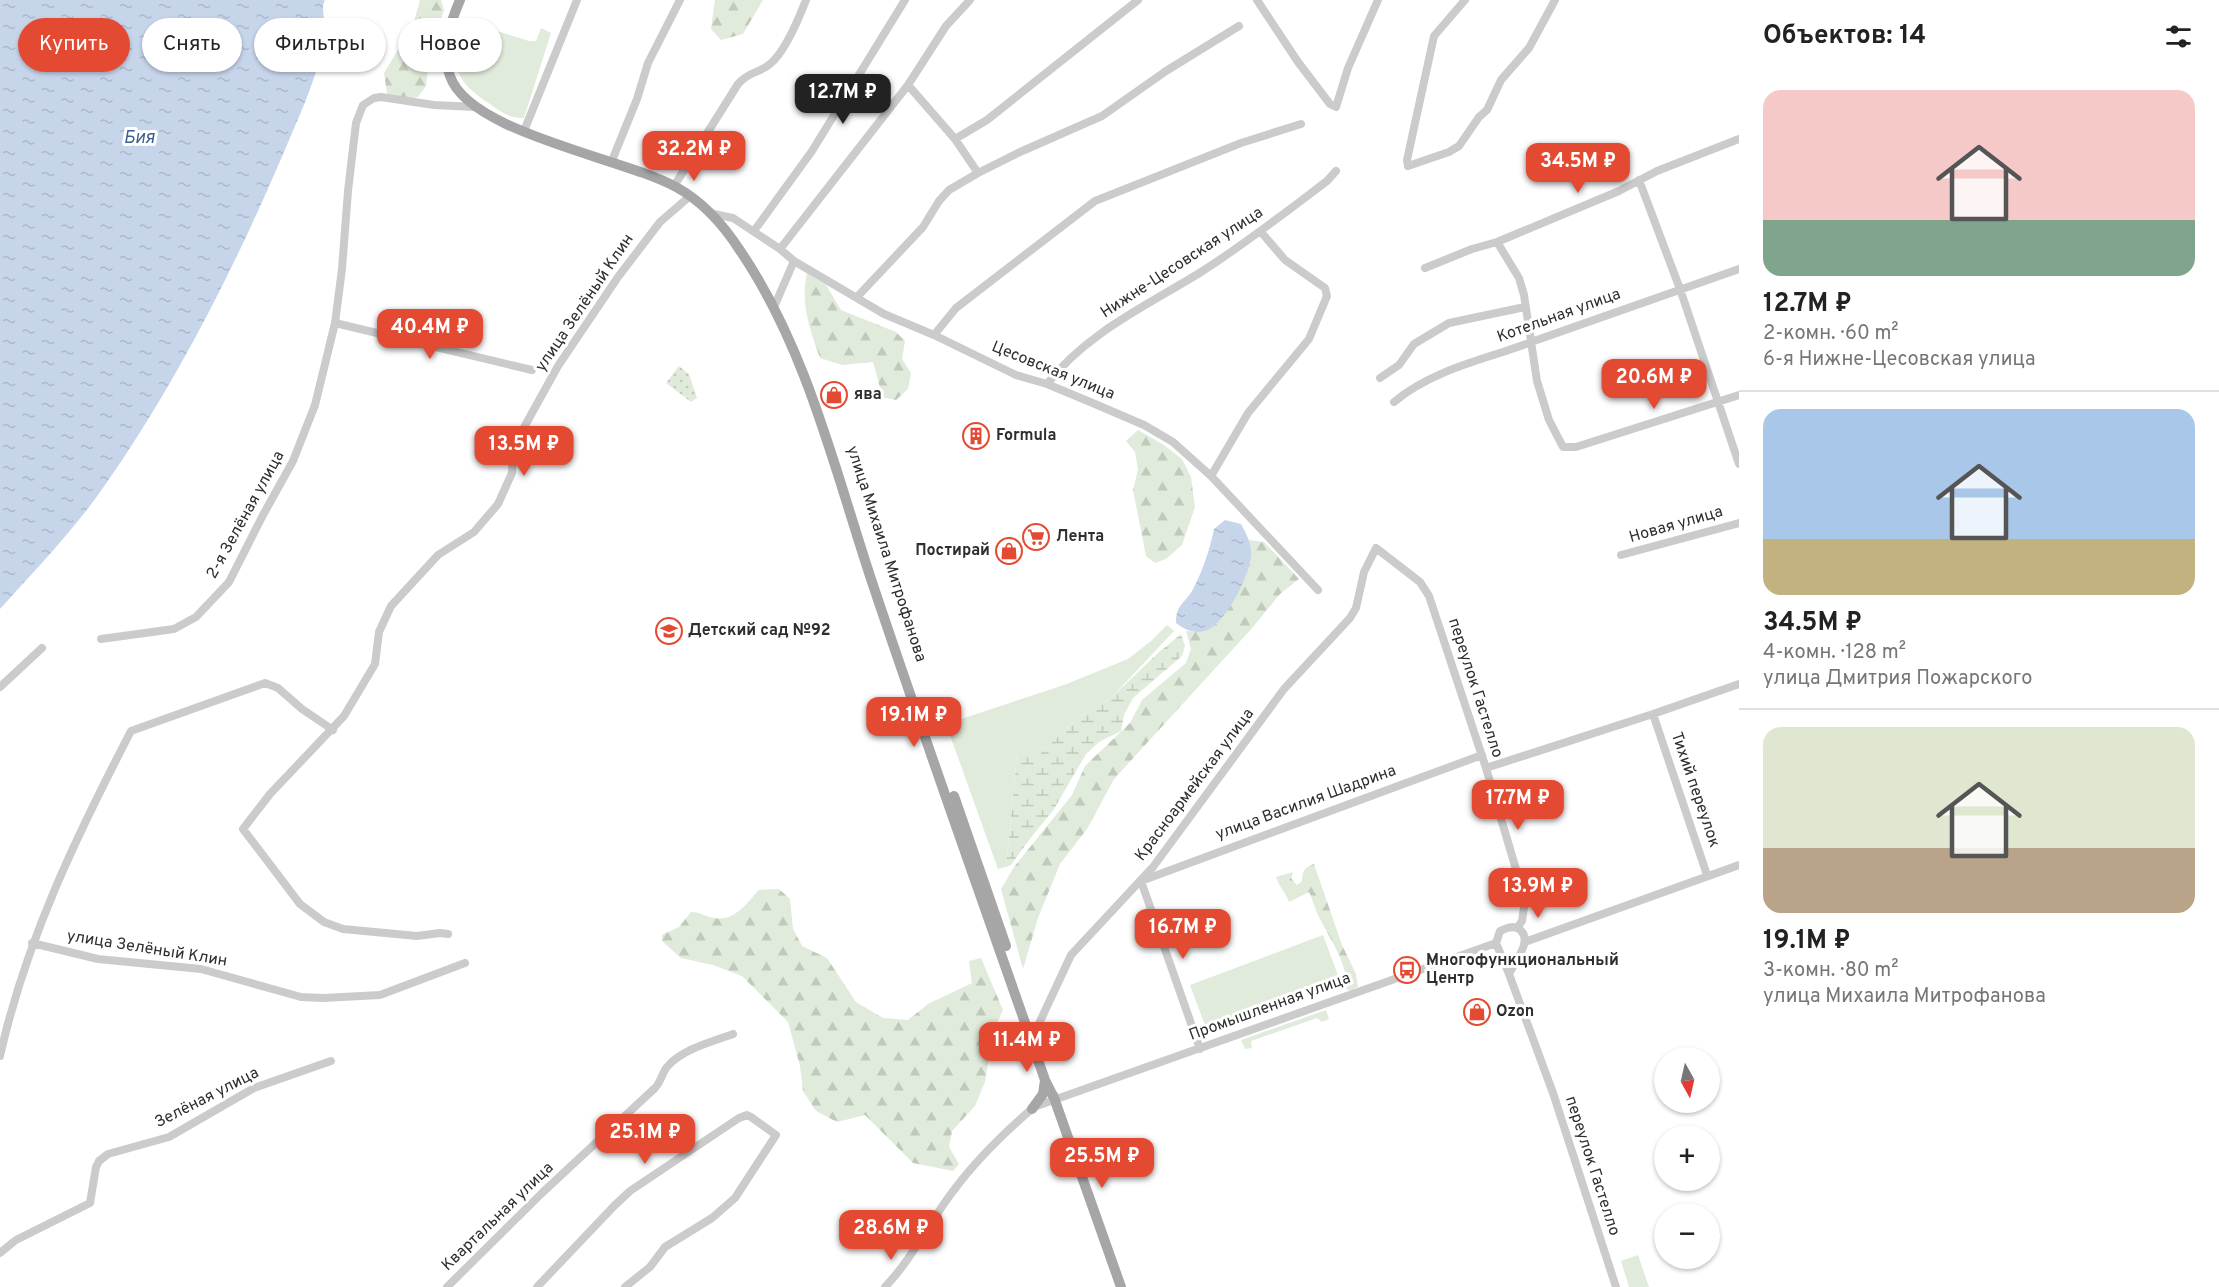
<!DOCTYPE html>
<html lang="ru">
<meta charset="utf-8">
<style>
:root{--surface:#fff;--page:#f2f2f2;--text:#222;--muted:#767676;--line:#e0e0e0;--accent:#e44a31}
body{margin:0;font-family:Overpass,sans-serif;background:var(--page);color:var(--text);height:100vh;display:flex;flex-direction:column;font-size:22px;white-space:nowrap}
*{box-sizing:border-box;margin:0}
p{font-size:20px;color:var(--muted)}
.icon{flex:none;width:33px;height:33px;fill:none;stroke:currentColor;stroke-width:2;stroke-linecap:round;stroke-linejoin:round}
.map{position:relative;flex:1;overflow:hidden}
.side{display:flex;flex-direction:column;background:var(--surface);width:480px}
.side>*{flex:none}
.top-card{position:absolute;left:18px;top:18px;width:570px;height:54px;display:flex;gap:12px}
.needle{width:39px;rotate:172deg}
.fabs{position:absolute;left:1654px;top:1047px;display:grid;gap:12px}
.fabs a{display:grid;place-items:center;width:66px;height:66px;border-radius:50%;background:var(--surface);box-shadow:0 2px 4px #0004;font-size:30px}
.price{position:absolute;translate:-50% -51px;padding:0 14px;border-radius:12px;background:var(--accent);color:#fff;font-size:20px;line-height:39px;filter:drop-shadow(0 2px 3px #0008)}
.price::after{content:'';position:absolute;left:50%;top:36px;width:18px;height:14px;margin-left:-9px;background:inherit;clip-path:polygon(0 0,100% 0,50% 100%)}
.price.active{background:#222;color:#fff}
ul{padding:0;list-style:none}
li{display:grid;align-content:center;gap:12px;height:318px;padding:0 24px}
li+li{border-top:2px solid var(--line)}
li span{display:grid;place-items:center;height:186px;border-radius:18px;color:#555}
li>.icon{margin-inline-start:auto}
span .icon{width:108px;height:108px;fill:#fffc;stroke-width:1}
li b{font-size:26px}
h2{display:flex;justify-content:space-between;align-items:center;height:72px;padding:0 24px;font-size:26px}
.pill{padding:0 21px;border-radius:27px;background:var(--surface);box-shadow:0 2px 4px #0004;font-size:21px;line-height:54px}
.pill.active{background:var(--accent);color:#fff}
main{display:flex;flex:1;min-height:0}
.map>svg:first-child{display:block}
.grass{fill:#e0ebdb}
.forest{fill:url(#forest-firs)}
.wetland{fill:url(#wetland-marsh)}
.park{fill:url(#park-dots)}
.water{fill:url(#water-ripples)}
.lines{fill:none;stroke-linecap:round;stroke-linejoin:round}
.minor{stroke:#cbcbcb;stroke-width:8}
.major{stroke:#a6a6a6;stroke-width:10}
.labels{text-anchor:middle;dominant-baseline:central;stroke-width:6;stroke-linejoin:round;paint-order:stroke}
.street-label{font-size:16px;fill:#2e2e2e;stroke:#fff}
.poi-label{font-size:16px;font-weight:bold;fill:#2e2e2e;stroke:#fff;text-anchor:start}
.water-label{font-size:18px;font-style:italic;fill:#3c5d8f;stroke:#fff}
</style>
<main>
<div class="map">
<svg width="1739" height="1287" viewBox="0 0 1739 1287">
<defs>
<pattern id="forest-firs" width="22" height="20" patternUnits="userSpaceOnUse" patternTransform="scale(1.5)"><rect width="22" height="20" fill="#e0ebdb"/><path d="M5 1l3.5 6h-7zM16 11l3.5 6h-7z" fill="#c0cabc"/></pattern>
<pattern id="wetland-marsh" width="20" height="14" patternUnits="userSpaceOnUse" patternTransform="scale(1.5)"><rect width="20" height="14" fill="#e0ebdb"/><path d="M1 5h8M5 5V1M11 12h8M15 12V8" fill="none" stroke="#c0cabc"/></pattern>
<pattern id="park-dots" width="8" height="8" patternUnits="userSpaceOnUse" patternTransform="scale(1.5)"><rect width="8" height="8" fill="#e0ebdb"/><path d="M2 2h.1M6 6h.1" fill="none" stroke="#c0cabc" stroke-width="1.8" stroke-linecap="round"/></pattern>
<pattern id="water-ripples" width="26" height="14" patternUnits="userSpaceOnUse" patternTransform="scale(1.5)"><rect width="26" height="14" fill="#c7d5eb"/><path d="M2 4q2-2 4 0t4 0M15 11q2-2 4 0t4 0" fill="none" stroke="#abb7ca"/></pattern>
</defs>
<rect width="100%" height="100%" fill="#fff"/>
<path class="grass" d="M 462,20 L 529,41 L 536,41 L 541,28 L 551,33 L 524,118 C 510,119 501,112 490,104 C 451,78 451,64 462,20 Z
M 1167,625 L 1174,631 L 1112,697 L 1076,719 L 1039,755 L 1017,755 L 1006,867 L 998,869 L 946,724 L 1064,685 L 1128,659 L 1151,641 Z
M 1323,935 L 1339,978 L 1206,1028 L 1190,985 Z
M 1326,1010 L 1329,1019 L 1322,1022 L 1317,1018 L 1251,1041 L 1252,1048 L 1245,1049 L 1241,1040 Z
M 1638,1255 L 1649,1287 L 1629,1287 L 1621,1261 Z"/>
<path class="forest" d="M 420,0 L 441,0 L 444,10 L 430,51 L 426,86 L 418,97 L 401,100 L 387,94 L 384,73 L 413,25 Z
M 715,0 L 763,0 L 743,34 L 721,40 L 711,29 Z
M 807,273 L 826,285 L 841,310 L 896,332 L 905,341 L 902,359 L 911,373 L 908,389 L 896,400 L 885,398 L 882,395 L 873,362 L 842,365 L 820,358 C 810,330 800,303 807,273 Z
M 1138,430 L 1164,445 L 1182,459 L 1191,477 L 1195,507 L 1182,545 L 1166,559 L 1155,563 L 1146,556 L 1133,490 L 1138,470 L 1135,452 L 1126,441 Z
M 1249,540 L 1264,542 L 1299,579 L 1280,594 L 1254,626 L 1114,779 L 1087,829 L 1060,864 L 1038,918 L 1023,969 L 1001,889 L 1014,867 L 1072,795 L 1085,766 L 1130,723 L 1142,700 L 1186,663 L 1191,649 L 1186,631 L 1200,632 C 1224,603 1255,579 1249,540 Z
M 1314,864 L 1342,945 L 1356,974 L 1358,987 L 1350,991 L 1346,989 C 1350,968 1329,937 1320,919 C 1315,910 1313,900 1309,892 L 1289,902 C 1286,893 1279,887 1276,877 L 1293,872 L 1291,878 L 1297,885 L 1302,881 C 1302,872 1304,867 1314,864 Z
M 779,889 L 790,899 L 793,929 L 802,946 L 827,958 L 856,1002 L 883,1018 L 908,1020 L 928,1004 L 972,983 L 969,961 L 981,958 L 1003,1010 L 993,1032 L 985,1082 L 975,1106 L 952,1131 L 949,1147 L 959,1164 L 953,1171 L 913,1163 L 865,1115 L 837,1122 L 816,1111 L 803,1091 L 800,1066 L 788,1022 L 742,976 L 713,965 L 681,958 L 662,941 L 662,935 L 679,927 L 691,912 C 702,912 705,917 715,918 C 734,922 747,903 759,890 Z"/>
<path class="wetland" d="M 1181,634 L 1185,646 L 1182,656 L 1133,698 L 1124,715 L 1121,731 L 1099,742 L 1086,754 L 1054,809 L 1029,840 L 1011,865 L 1006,867 L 1017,755 L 1039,755 L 1076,719 L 1112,697 L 1158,653 Z"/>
<path class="park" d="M 679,366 L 689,374 L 697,398 L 691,402 L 666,383 Z"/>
<path class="water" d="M 0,0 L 325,0 C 320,9 326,21 325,31 C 321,64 308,96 295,126 C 242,253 182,375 103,488 C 73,531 35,570 0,609 Z
M 1225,520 L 1241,524 C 1246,533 1252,544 1251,555 C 1250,575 1228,617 1211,628 C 1199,636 1186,631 1176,623 C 1176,605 1183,605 1192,591 C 1202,573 1210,549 1214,529 Z"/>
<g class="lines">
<path class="minor" d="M 1257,0 L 1298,62 L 1330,104 L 1336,107 L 1348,68 L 1378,0
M 1465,0 L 1434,36 L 1407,160 L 1408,166 L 1449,152 L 1459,146 L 1479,117 L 1487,110 L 1501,80 L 1529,48 L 1555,0
M 908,85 L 955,139 L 978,173
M 524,131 L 577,0
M 955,139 L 987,120 L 1138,0
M 611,163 L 637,99 L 648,63 L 680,0
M 1639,180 L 1680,289 L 1739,464
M 674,186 L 738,84 C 749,71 760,73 770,64 C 785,52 799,18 806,0
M 709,213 L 733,218 L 780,249 L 794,261 L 884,314 L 934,335 L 1016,375 L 1047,384 L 1095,404 L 1144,425 L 1173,442 L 1211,476 L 1318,590
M 754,231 L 812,151 L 905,0
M 1497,242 L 1519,278 L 1524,295 L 1537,381 L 1549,420 L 1563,447 L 1576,447 L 1739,395
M 780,249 L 908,85 L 946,26 L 970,0
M 1425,268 L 1472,249 L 1497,242 L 1619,191 L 1657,171 L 1739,139
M 857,297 L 923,227 L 939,201 L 949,190 L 978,173 L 1020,152 L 1102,116 L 1166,71 L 1239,26
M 774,307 L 794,261
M 335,323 L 532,370
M 934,335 L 956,308 L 1095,201 L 1241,143 L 1301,124
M 1380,378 L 1399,365 L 1414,344 L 1449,323 L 1525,307
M 1047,384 C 1086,333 1148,305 1201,272 C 1245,244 1286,212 1327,181 L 1336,171
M 1394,402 C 1425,376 1465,364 1503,352 L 1739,269
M 1211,476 L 1248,413 L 1309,339 L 1327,296 L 1325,288 L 1285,260 L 1261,232
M 1621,555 L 1739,523
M 101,639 L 174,629 L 196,617 L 229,582 L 263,515 L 293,461 L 315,405 L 335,323 L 342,269 L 348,191 L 356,123 L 363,105 L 374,98 L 381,97 L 434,105 L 474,107
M 0,687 L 42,648
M 1653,714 L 1707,875
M 1486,768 L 1653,714 L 1739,684
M 448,934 L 440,933 L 417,936 L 343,929 L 324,922 L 300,904 L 243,829 L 270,794 L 344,716 L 375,664 L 379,632 L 391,606 L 438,555 L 474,532 L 498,504 L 512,473 L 513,453 L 517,440 L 558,366 L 618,277 L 660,222 L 690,196
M 1525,942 L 1739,865
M 32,943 L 98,959 L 201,969 L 301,997 L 323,998 L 380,995 L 465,963
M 1509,974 C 1515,961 1534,940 1519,929 C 1513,925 1506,928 1500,931 L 1496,943 L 1509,974 L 1553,1093 L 1616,1287
M 1029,1033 L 1036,1030 L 1071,955 L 1153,867 L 1284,689 L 1350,618 L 1356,608 L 1364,572 L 1376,548 L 1420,582 L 1429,596 L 1486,768 L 1518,876 L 1525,901 L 1522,921 L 1517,928
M 1200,1049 L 1141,881 L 1482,755
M 0,1056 C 26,940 77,835 131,731 L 265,683 L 278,688 L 302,709 L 333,730
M 0,1253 L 16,1240 L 90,1203 L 96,1167 L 99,1161 L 108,1154 L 169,1137 L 254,1088 L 331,1061
M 447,1287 L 543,1192 L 655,1088 C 661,1082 662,1073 667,1067 C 682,1049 712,1042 733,1034
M 537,1287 L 614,1206 L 630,1191 L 739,1118 L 747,1115 L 751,1117 L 776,1135 L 735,1198 L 712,1218 L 665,1247 L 650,1267 L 625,1287
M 885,1287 C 913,1258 929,1222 954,1190 C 977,1159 1005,1132 1034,1107 L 1496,943"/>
<path class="major" d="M 460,0 C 450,23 441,51 450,76 C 469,133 624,158 676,187 C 702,201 725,227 741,252 C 808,351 836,475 874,588 C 929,752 988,916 1045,1080 L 1055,1100
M 954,796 L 1006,946
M 1053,1095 L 1121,1287
M 1032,1109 L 1043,1094 L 1045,1080"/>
</g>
<defs>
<symbol id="shop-ring" viewBox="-11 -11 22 22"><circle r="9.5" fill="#fff" stroke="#e44a31" stroke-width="1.5"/><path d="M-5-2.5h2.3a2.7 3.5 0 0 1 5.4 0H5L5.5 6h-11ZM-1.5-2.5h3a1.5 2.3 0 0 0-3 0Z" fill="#e44a31"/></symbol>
<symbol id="building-ring" viewBox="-11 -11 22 22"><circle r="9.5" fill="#fff" stroke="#e44a31" stroke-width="1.5"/><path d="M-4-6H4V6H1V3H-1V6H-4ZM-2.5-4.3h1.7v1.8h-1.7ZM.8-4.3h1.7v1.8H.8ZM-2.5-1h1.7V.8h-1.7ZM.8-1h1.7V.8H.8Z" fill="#e44a31"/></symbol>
<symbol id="supermarket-ring" viewBox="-11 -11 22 22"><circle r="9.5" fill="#fff" stroke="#e44a31" stroke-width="1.5"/><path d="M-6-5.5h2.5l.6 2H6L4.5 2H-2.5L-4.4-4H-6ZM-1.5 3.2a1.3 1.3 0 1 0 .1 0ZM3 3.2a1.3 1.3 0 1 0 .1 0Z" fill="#e44a31"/></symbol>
<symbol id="school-ring" viewBox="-11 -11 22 22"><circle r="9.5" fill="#fff" stroke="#e44a31" stroke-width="1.5"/><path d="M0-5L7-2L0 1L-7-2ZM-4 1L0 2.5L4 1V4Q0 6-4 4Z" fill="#e44a31"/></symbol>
<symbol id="bus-ring" viewBox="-11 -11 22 22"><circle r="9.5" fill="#fff" stroke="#e44a31" stroke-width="1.5"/><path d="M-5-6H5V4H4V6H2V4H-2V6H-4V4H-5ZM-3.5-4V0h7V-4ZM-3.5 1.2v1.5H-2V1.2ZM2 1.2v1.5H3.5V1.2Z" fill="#e44a31"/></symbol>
</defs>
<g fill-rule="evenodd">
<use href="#shop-ring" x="819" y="380" width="30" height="30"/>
<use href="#building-ring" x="961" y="421" width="30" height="30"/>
<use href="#supermarket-ring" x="1021" y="522" width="30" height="30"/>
<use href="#shop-ring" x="994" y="536" width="30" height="30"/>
<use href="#school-ring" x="654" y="616" width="30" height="30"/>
<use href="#bus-ring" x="1392" y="955" width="30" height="30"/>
<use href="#shop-ring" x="1462" y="997" width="30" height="30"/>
</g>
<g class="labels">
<g class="street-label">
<text transform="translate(1182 263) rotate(-33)">Нижне-Цесовская улица</text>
<text transform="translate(585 303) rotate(-56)">улица Зелёный Клин</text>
<text transform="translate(1559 316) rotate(-20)">Котельная улица</text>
<text transform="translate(1053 371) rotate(22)">Цесовская улица</text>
<text transform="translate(246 515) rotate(-61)">2-я Зелёная улица</text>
<text transform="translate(1676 525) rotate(-16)">Новая улица</text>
<text transform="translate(886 554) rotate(72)">улица Михаила Митрофанова</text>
<text transform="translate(1475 688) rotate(72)">переулок Гастелло</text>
<text transform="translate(1195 785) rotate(-53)">Красноармейская улица</text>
<text transform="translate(1695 790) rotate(71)">Тихий переулок</text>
<text transform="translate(1306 803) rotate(-20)">улица Василия Шадрина</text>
<text transform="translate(147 949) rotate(9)">улица Зелёный Клин</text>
<text transform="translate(1270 1007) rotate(-20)">Промышленная улица</text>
<text transform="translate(207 1098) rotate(-27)">Зелёная улица</text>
<text transform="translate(1592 1166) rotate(72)">переулок Гастелло</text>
<text transform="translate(498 1217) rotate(-44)">Квартальная улица</text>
</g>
<g class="poi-label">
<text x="854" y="395">ява</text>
<text x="996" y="436">Formula</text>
<text x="1056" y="537">Лента</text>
<text x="990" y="551" text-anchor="end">Постирай</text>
<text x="688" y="631">Детский сад №92</text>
<text x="1426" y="961">Многофункциональный<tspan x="1426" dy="18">Центр</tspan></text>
<text x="1496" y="1012">Ozon</text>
</g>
<g class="water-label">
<text x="139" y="138">Бия</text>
</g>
</g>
</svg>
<div class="fabs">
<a><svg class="needle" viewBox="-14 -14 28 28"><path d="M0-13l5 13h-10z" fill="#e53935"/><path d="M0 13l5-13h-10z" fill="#767676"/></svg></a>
<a>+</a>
<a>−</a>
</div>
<b class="price active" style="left:843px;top:125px">12.7M ₽</b>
<b class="price" style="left:694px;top:182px">32.2M ₽</b>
<b class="price" style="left:1578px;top:194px">34.5M ₽</b>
<b class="price" style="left:430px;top:360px">40.4M ₽</b>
<b class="price" style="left:1654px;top:410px">20.6M ₽</b>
<b class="price" style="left:524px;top:477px">13.5M ₽</b>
<b class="price" style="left:914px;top:748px">19.1M ₽</b>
<b class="price" style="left:1518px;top:831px">17.7M ₽</b>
<b class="price" style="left:1538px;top:919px">13.9M ₽</b>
<b class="price" style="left:1183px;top:960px">16.7M ₽</b>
<b class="price" style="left:1027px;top:1073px">11.4M ₽</b>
<b class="price" style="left:645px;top:1165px">25.1M ₽</b>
<b class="price" style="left:1102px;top:1189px">25.5M ₽</b>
<b class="price" style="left:891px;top:1261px">28.6M ₽</b>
<div class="top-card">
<a class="pill active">Купить</a>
<a class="pill">Снять</a>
<a class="pill">Фильтры</a>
<a class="pill">Новое</a>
</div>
</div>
<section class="side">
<h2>Объектов: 14<svg class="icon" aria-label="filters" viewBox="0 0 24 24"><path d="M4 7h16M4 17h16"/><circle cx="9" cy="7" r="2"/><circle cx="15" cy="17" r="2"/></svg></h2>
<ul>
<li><span style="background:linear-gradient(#f6c9c9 70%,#7fa58c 0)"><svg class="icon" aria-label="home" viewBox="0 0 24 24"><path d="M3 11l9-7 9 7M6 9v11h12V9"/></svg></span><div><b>12.7M ₽</b><p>2-комн. · 60 m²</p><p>6-я Нижне-Цесовская улица</p></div></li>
<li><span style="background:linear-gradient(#a9c7e8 70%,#c2b280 0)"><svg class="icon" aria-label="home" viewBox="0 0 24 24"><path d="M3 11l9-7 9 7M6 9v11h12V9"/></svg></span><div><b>34.5M ₽</b><p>4-комн. · 128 m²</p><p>улица Дмитрия Пожарского</p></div></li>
<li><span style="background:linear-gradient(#dfe7d0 65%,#b9a48a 0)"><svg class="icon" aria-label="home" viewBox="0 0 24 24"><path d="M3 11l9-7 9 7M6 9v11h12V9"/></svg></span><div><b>19.1M ₽</b><p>3-комн. · 80 m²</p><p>улица Михаила Митрофанова</p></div></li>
</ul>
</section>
</main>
